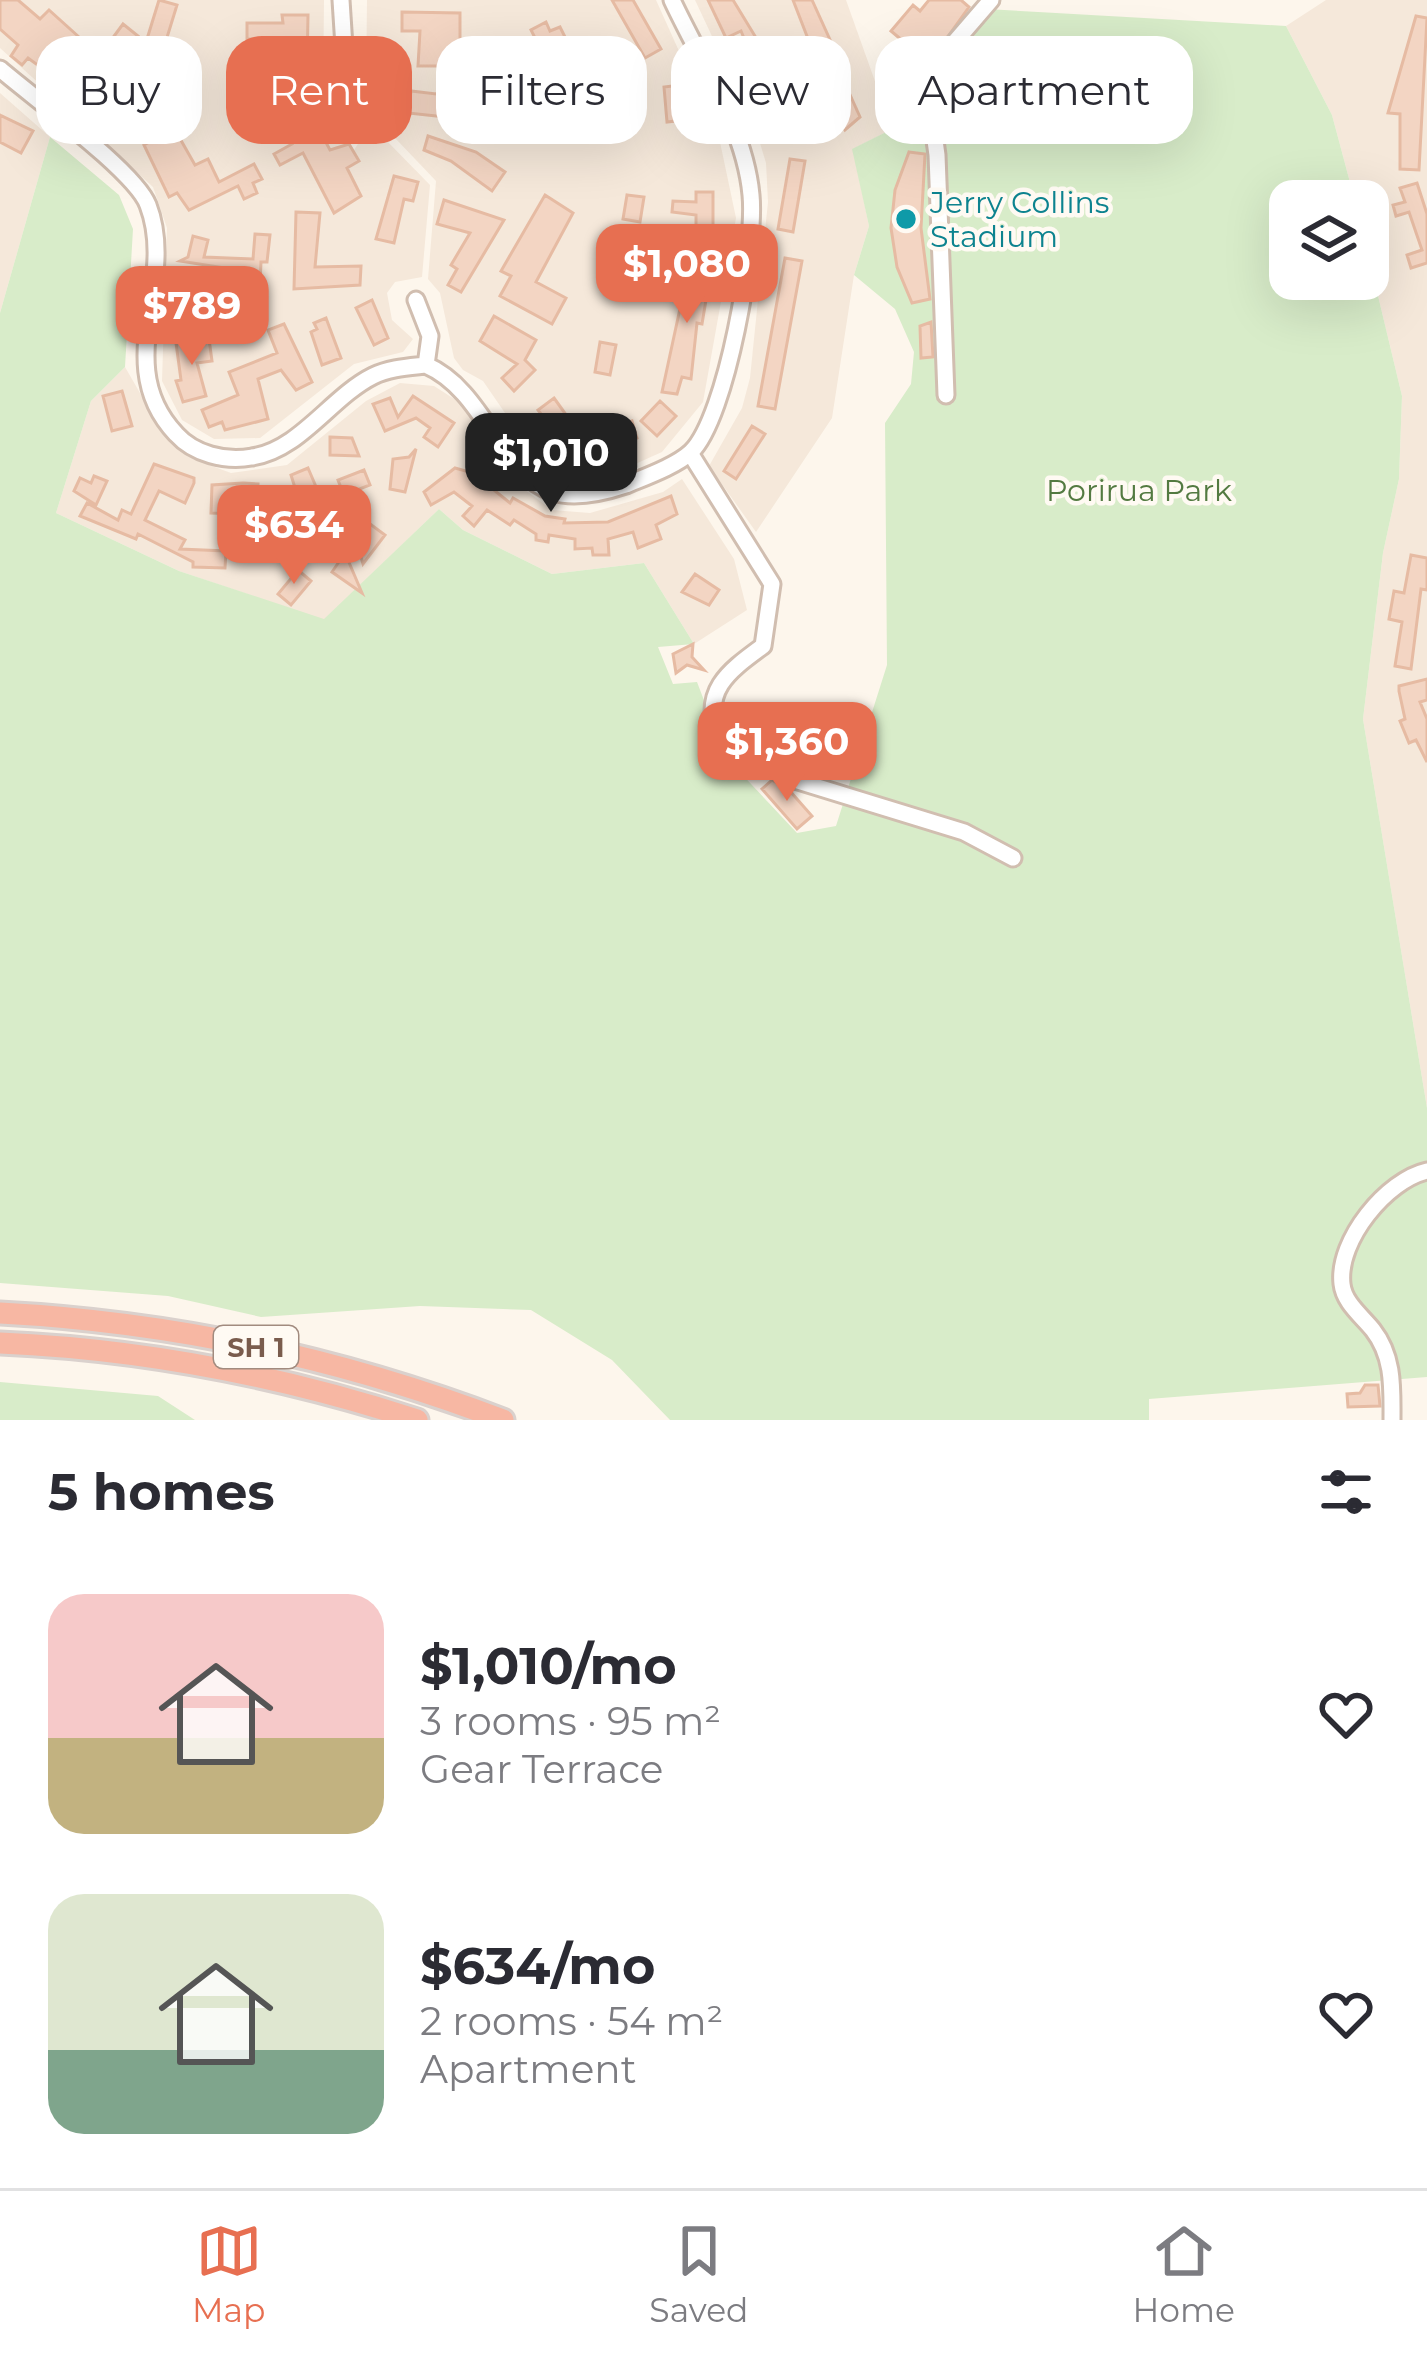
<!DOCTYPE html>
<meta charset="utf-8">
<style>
:root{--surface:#fff;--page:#f2f2f3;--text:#2b2b33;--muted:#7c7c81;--line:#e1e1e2;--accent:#e76f51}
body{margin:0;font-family:Montserrat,sans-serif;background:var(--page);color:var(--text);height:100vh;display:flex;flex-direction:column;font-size:45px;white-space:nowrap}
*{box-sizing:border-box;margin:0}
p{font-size:39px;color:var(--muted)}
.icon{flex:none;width:66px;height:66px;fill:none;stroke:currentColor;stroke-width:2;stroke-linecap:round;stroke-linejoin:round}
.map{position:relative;height:1420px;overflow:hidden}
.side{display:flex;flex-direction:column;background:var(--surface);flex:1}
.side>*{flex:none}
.banner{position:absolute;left:36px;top:36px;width:1356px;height:108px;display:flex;gap:24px}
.buttons{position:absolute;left:1269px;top:180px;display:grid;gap:24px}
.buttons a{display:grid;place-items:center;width:120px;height:120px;border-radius:24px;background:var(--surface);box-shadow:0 12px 48px #0002;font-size:60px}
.price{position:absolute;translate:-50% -102px;padding:0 27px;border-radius:24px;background:var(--accent);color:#fff;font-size:39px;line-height:78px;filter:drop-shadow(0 3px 6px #0008)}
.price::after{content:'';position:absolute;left:50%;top:72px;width:36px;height:27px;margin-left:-18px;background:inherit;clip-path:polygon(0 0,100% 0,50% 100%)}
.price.active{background:#222;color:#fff}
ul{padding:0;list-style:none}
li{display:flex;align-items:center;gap:36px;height:300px;padding:0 48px}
li span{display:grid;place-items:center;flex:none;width:336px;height:240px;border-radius:36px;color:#555}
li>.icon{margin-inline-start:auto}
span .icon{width:144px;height:144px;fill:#fffc;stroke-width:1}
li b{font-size:51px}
h2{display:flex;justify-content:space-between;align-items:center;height:144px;padding:0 48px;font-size:51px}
.pill{padding:0 42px;border-radius:36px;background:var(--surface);box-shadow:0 12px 48px #0002;font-size:42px;line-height:108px}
.pill.active{background:var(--accent);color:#fff}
.tabs{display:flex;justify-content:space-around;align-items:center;height:168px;border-top:3px solid var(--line);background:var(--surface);font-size:33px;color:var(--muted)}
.tabs a{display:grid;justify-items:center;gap:6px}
.tabs .active{color:var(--accent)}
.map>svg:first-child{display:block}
.residential{fill:#f5e8da}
.green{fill:#d8ecc9}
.building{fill:#f3d5c3;stroke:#e6bba3;stroke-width:3}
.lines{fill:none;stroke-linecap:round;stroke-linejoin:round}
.minor-casing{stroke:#d1beb0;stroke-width:21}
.highway-casing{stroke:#dad1cd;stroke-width:27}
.minor{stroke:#fff;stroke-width:15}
.highway{stroke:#f7b7a3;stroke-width:21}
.culture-dot{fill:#0f9aa8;stroke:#fffaf3;stroke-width:4.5}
.labels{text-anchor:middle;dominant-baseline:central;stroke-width:9;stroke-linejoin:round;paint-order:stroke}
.shield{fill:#fffaf3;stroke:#a28b7f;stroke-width:3}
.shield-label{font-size:27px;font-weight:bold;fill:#7a5c4d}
.culture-label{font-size:30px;fill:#0d838f;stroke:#fffaf3;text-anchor:start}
.park-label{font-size:30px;fill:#537a41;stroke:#fffaf3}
</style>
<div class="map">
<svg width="1427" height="1420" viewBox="0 0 1427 1420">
<rect width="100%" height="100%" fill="#fdf6ec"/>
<path class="residential" d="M 0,0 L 324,0 L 323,96 L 354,150 L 367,130 L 384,138 L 430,185 L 422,277 L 395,282 L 387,293 L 392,320 L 413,339 L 403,352 L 354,364 L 260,438 L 214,439 L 182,420 L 162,381 L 167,228 L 153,187 L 0,48 Z
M 367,0 L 656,0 L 720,142 L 736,218 L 703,402 L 662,452 L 604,478 L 584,480 L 543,468 L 483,381 L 463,370 L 454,358 L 440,293 L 428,279 L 436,181 L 396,139 L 366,87 Z
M 695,0 L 846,0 L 892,129 L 853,149 L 869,226 L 854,275 L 832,418 L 756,532 L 709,466 L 742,408 L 750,378 L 768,202 L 766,163 L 756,130 Z
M 1326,0 L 1427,0 L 1427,1108 L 1363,719 L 1383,553 L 1399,479 L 1402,396 L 1368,254 L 1368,201 L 1355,201 L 1332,115 L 1286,26 Z
M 0,93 L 50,137 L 0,313 Z
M 125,367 L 163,433 L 193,459 L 231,473 L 287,465 L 366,401 L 400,383 L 434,386 L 459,402 L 524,489 L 552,510 L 590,513 L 663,492 L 682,479 L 734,559 L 747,610 L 694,644 L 644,563 L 552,574 L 463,530 L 439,509 L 324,620 L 179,571 L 56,513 L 91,401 Z"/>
<path class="green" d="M 986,9 L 1286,26 L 1332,115 L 1355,201 L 1290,201 L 1290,279 L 1368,279 L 1368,254 L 1402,396 L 1399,479 L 1383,553 L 1363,719 L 1427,1108 L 1427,1377 L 1149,1399 L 1149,1420 L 670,1420 L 612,1360 L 531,1310 L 420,1306 L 261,1317 L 168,1296 L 0,1283 L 0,313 L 50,137 L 119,195 L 133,229 L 125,367 L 91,401 L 56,513 L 179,571 L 324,619 L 439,509 L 463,530 L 552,574 L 644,563 L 694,644 L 658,647 L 673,684 L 697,682 L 705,703 L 704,734 L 797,833 L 836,826 L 887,665 L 885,423 L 911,384 L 914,352 L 895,309 L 854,275 L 869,226 L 852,149 L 892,129 L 916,90 Z
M 0,1382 L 158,1396 L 195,1420 L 0,1420 Z"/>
<path class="building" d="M 0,0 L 18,0 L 40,19 L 49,10 L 90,47 L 85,52 L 107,70 L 83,98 L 28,58 L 22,65 L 11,56 L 18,45 L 0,29 Z
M 159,0 L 177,5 L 165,44 L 147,39 Z
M 612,0 L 633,0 L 661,49 L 645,58 Z
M 708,0 L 733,0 L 772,64 L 783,59 L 788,70 L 777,75 L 787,100 L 800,94 L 804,106 L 792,111 L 797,125 L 782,131 L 741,31 L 726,38 Z
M 793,0 L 812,0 L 836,53 L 817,62 Z
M 929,0 L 961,0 L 969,7 L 929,63 L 891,31 L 913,5 L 920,11 Z
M 402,12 L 460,13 L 460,48 L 467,48 L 468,67 L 457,67 L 455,118 L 408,113 L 411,91 L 436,94 L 441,89 L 444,66 L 418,66 L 420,31 L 402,31 Z
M 282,15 L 308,15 L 307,70 L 298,70 L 305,104 L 271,110 L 268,39 L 247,39 L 247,23 L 283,23 Z
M 1416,16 L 1427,18 L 1419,170 L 1400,169 L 1400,114 L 1388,113 Z
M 546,22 L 550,31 L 560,27 L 569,45 L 544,56 L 531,30 Z
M 123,24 L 138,36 L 124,54 L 109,43 Z
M 568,75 L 569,84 L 579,83 L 581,103 L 556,105 L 553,77 Z
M 681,85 L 685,120 L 667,122 L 664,87 Z
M 847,88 L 860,117 L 845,130 L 826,97 Z
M 118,93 L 129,106 L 120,114 L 128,125 L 116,135 L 96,110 Z
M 0,115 L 33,131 L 21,153 L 0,142 Z
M 312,116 L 330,150 L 349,144 L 359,161 L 347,168 L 361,196 L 334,213 L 303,153 L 280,165 L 274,154 L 292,144 L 285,131 Z
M 174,128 L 195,165 L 208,159 L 219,182 L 254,164 L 262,179 L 253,183 L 257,193 L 244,199 L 238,186 L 189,210 L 177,193 L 169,197 L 144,145 Z
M 428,136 L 476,152 L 505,172 L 492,191 L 451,161 L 424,150 Z
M 909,152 L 925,154 L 921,228 L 930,299 L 912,303 L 897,267 L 891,228 L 895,190 Z
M 790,159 L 805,161 L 793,232 L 778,229 Z
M 394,176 L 418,182 L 413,201 L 404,199 L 394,243 L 376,239 Z
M 1417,183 L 1427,214 L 1427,263 L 1411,268 L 1407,255 L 1422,250 L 1409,212 L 1396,216 L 1393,205 L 1405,202 L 1400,188 Z
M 696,192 L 713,192 L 713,227 L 696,227 L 696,215 L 672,212 L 673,201 L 696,202 Z
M 545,195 L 573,213 L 536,282 L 566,298 L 552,324 L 500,296 L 511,276 L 501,271 Z
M 627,195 L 644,197 L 640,222 L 623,219 Z
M 444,200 L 504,220 L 461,292 L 448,285 L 457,269 L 451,265 L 470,233 L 437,224 Z
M 296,212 L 320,213 L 315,267 L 361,266 L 360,285 L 294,289 Z
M 255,234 L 270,235 L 267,262 L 261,262 L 259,309 L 243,308 L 244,271 L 180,261 L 188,257 L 193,236 L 208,240 L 204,257 L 253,259 Z
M 606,245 L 631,246 L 630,265 L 607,264 Z
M 692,253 L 708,256 L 700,293 L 707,294 L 702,324 L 697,323 L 691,379 L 682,377 L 677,394 L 662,392 Z
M 785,258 L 802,261 L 775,409 L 758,406 Z
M 213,290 L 220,318 L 203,322 L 197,294 Z
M 372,300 L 388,338 L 374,345 L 356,308 Z
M 494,316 L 536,340 L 525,360 L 535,370 L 514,391 L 502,378 L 517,364 L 480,341 Z
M 326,318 L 341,358 L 322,365 L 311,332 L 317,329 L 314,323 Z
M 931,322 L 933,357 L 921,358 L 920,326 Z
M 284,324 L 312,382 L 296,390 L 281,370 L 258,379 L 268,419 L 225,430 L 222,422 L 209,427 L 202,410 L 238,395 L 229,372 L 277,353 L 268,330 Z
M 209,339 L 212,361 L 197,363 L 206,396 L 183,402 L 176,381 L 181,380 L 176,343 Z
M 600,342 L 616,345 L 610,375 L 595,372 Z
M 122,391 L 132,426 L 112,431 L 103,396 Z
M 413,396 L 454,423 L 438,447 L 424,437 L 430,428 L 416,418 L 385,431 L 373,404 L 390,398 L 398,417 Z
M 554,398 L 567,416 L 550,426 L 538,410 Z
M 660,401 L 676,416 L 657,436 L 641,421 Z
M 632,421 L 637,438 L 625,442 L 628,451 L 617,454 L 609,428 Z
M 752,426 L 765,434 L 736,479 L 724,471 Z
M 330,437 L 352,438 L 359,456 L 330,455 Z
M 569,438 L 593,442 L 591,459 L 566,456 Z
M 416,449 L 405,492 L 390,489 L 393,459 L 409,457 Z
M 154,464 L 194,478 L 194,483 L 185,503 L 159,491 L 145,520 L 185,540 L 180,549 L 226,551 L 225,568 L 193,567 L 193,562 L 138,534 L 136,539 L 80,516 L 87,503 L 118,520 L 122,510 L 131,514 Z
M 308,468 L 326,510 L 271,533 L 265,520 L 301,507 L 291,475 Z
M 455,468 L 473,473 L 510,503 L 513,498 L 545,516 L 565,519 L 564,523 L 608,522 L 671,496 L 677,514 L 656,525 L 661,539 L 638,548 L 633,532 L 608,539 L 609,555 L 593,555 L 592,548 L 575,549 L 575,539 L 549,535 L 548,542 L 536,540 L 536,534 L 514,520 L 510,525 L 487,510 L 474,526 L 463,516 L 472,506 L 454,492 L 431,505 L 424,492 Z
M 364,470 L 370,485 L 344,495 L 338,480 Z
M 94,476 L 107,481 L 96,505 L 74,491 L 80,478 L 91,483 Z
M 243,483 L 258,484 L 256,520 L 243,520 L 244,514 L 211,513 L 212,485 Z
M 362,518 L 385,535 L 363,564 L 353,529 Z
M 345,553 L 362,593 L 332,572 Z
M 1411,555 L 1427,558 L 1427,590 L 1421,589 L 1411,669 L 1395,666 L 1402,622 L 1389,619 L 1394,591 L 1404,593 Z
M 298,570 L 311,581 L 291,605 L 278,594 Z
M 695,574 L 719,590 L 709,605 L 682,592 Z
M 693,644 L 692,657 L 704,670 L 687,665 L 676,673 L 673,654 Z
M 1427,679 L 1427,700 L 1420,702 L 1427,719 L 1427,762 L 1416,740 L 1409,743 L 1400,721 L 1405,719 L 1399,691 L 1399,686 Z
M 772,780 L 789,790 L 812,816 L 797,829 L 762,789 Z
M 1365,1385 L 1378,1385 L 1380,1406 L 1348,1407 L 1347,1394 L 1360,1393 Z"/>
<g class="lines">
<defs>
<path id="minor" d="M 341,0 L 347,93
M 0,69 C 32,97 135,171 148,205 C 178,283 110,364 176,434 C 194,454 225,462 252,457 C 300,450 331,397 373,376 C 389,368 408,367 426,365 L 430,336 L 416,300
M 426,365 C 486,391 500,475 553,492 C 575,499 605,492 626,485 C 645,477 676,466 691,452 C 727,417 756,246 751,195 C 745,128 700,60 672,0
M 946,395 L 937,155 L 928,90 L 954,43 L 991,0
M 690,453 L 772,584 L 763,646 C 729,671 701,690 718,737 L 798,781 L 964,832 L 1013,858
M 1392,1420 C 1392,1388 1394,1357 1373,1330 C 1362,1316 1344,1303 1342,1284 C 1337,1240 1387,1180 1427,1171"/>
<path id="highway" d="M 0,1313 C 172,1322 343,1359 503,1420
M 0,1343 C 142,1349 282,1376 417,1420"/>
</defs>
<use href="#minor" class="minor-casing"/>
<use href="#highway" class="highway-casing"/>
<use href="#minor" class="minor"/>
<use href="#highway" class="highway"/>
</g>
<circle class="culture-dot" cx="906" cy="219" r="12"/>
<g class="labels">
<rect class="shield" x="214" y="1326" width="84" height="42" rx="9"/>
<g class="shield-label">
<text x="256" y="1347">SH 1</text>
</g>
<g class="culture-label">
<text x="930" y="202">Jerry Collins<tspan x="930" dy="34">Stadium</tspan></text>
</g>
<g class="park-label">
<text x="1139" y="490">Porirua Park</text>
</g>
</g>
</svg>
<div class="buttons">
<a><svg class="icon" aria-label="layers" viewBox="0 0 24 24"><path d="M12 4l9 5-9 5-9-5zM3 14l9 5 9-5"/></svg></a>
</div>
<b class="price" style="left:687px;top:326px">$1,080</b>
<b class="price" style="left:192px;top:368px">$789</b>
<b class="price active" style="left:551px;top:515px">$1,010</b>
<b class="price" style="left:294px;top:587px">$634</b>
<b class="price" style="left:787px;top:804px">$1,360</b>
<div class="banner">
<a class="pill">Buy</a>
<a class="pill active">Rent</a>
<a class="pill">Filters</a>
<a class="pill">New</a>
<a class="pill">Apartment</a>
</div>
</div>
<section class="side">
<h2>5 homes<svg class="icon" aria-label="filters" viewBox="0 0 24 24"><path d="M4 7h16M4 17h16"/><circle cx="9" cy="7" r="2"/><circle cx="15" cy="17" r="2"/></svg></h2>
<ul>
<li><span style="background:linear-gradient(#f6c9c9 60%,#c2b280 0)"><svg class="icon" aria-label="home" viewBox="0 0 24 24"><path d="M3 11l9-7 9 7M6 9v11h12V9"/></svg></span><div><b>$1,010/mo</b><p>3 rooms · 95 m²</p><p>Gear Terrace</p></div><svg class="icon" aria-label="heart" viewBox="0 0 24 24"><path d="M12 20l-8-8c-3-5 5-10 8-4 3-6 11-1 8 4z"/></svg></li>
<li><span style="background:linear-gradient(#dfe7d0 65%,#7fa58c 0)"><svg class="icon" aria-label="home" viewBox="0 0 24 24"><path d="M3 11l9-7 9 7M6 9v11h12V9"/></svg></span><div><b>$634/mo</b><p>2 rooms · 54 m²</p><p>Apartment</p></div><svg class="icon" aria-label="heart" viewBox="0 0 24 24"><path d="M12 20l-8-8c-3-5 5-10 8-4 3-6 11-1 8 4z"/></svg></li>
</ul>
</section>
<nav class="tabs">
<a class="active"><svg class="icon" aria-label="map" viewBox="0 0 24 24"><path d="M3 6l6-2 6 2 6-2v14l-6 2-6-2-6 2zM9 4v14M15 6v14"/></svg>Map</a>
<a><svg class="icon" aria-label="saved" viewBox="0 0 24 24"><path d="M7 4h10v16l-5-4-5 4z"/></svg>Saved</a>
<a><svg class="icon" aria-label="home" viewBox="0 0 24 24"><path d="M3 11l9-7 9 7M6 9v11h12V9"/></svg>Home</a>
</nav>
